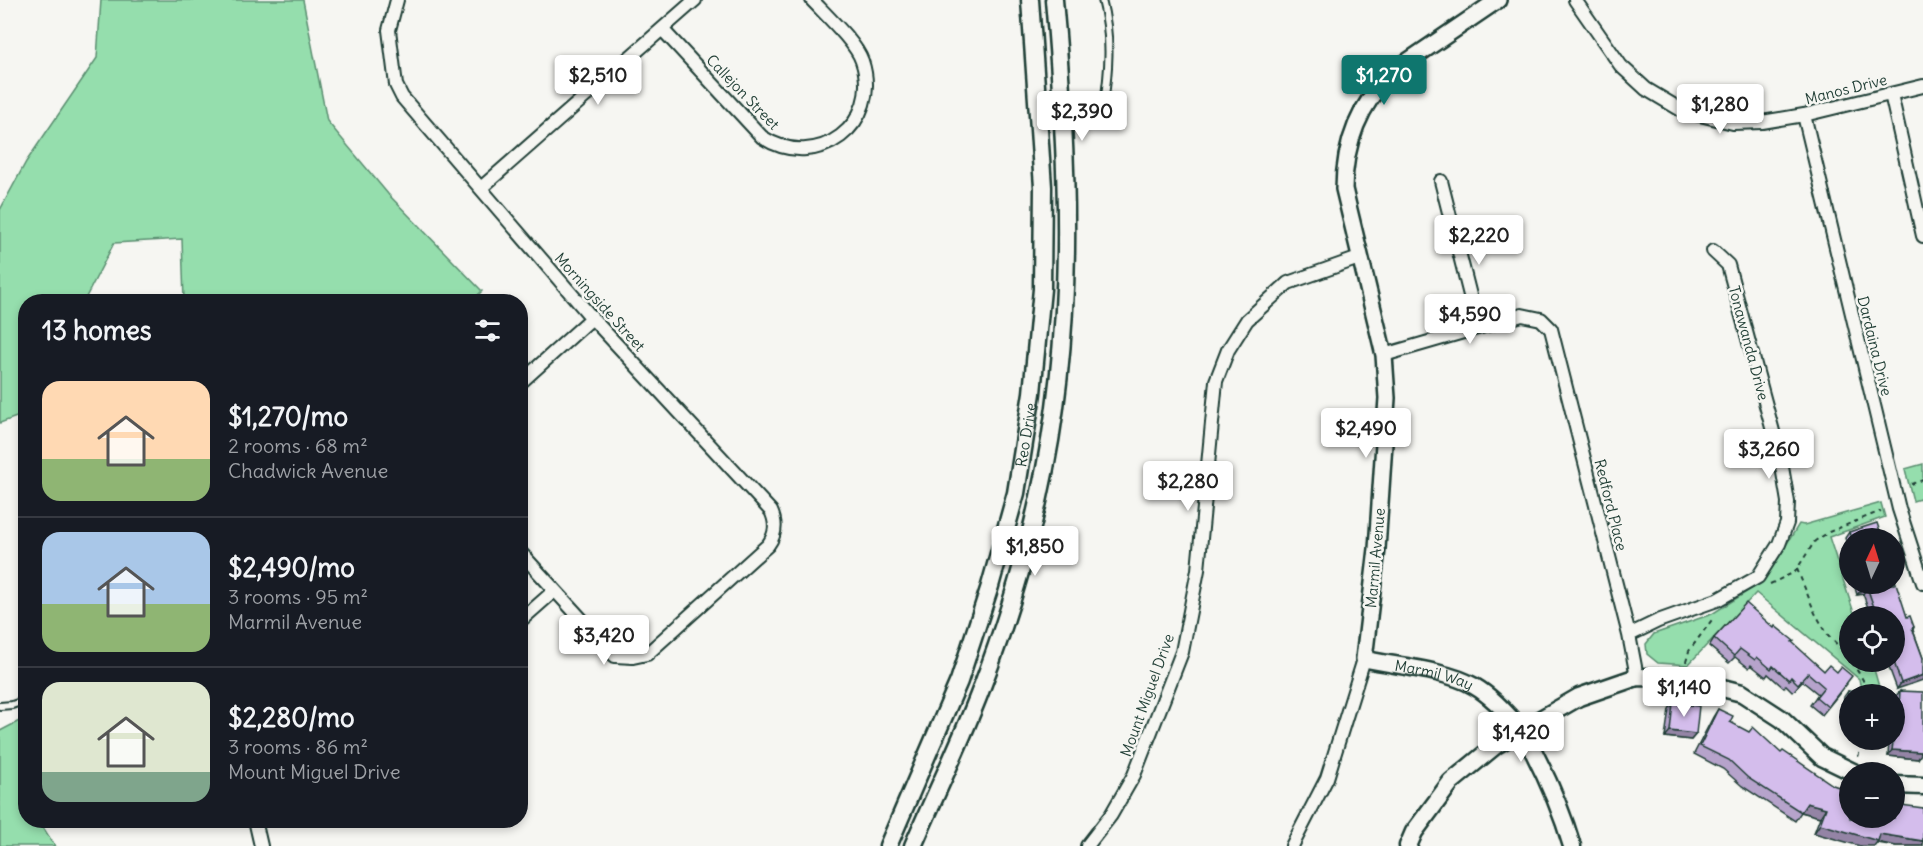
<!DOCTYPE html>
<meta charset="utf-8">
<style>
:root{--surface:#171b24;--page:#20242c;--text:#f1f3f6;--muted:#9ea1a6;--line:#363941;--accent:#0f766e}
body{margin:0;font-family:Delius,sans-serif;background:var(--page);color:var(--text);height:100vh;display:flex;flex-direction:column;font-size:22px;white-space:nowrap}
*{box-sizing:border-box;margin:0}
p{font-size:20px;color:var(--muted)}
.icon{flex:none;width:33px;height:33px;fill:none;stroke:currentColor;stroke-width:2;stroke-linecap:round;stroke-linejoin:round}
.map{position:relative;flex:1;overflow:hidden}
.details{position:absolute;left:18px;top:294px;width:510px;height:534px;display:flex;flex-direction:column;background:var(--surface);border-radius:24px;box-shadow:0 3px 9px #0003}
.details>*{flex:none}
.needle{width:39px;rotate:4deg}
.controls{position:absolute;left:1839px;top:528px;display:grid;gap:12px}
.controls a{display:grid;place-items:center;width:66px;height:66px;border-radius:50%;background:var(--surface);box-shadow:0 3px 9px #0003;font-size:30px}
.price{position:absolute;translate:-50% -51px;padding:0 14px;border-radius:6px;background:#fff;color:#222;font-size:20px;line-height:39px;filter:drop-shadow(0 2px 3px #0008)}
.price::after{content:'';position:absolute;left:50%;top:36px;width:18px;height:14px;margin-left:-9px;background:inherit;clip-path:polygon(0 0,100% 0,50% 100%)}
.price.active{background:var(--accent);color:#fff}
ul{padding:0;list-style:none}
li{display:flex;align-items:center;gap:18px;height:150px;padding:0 24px}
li+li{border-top:2px solid var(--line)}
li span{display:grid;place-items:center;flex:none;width:168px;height:120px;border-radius:18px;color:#555}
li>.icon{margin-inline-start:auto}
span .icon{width:72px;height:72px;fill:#fffc;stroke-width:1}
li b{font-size:26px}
h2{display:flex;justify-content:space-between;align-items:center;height:72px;padding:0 24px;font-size:26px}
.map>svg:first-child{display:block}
.green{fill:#95dead;stroke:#5a8e70;stroke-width:1.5}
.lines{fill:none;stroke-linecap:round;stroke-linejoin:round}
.service-casing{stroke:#1f3d34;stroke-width:10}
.minor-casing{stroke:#1f3d34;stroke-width:16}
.tertiary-casing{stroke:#1f3d34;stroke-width:20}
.secondary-casing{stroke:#1f3d34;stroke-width:21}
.path{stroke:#1f3d34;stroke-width:2;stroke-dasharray:4.5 4.5;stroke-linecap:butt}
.service{stroke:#f6f6f2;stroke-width:6}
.minor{stroke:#f6f6f2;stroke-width:12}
.tertiary{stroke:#f6f6f2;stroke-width:15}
.secondary{stroke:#f6f6f2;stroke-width:16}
.wall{fill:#b6a3cb;stroke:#1f3d34;stroke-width:1.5}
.shaded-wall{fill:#9484a5;stroke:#1f3d34;stroke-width:1.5}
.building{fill:#d4bdec;stroke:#1f3d34;stroke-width:1.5}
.labels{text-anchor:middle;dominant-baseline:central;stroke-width:5;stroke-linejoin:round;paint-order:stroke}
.street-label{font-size:15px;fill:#1f3d34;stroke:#f6f6f2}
</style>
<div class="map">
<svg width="1923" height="846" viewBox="0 0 1923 846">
<rect width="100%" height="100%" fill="#f6f6f2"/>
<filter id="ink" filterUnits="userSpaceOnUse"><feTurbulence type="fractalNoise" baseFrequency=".0167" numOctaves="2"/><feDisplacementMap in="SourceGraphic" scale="12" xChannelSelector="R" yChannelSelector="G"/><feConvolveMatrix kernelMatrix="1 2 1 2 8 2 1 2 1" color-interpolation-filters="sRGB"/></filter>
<g filter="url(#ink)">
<path class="green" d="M 101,0 L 303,0 L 327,121 L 388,194 L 482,291 L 471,302 L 184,301 L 182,239 L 114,243 L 84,301 L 26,302 L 25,414 L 0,423 L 0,210 L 26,162 L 97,58 Z
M 1923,464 L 1923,498 L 1913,501 L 1905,469 Z
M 1881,503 L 1885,517 L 1829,537 L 1855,616 L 1850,616 L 1850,662 L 1872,662 L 1881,694 L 1862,694 L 1859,679 L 1756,593 L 1688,665 L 1658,663 L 1647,654 L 1646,644 L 1654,634 L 1712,614 L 1759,584 L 1780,555 L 1799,524 L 1804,525 Z
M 25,718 L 26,820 L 39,821 L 55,846 L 0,846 L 0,731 Z"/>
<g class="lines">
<defs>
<path id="service" d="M 1102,0 C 1112,37 1109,72 1103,110
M 0,706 L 12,705 L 26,700"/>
<path id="minor" d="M 397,0 L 389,30 L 396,85 L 402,97 L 592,318 L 771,511 C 777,524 776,534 768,545 L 647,654 L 633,657 L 615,656 L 520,552
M 1575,0 L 1621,66 L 1646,89 L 1683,111 L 1733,123 L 1762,122 L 1804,115 L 1923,86
M 662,29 L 762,137 C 817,173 883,124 862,61 C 856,43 826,15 812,0
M 1891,94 L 1923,236
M 1804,115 L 1899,509 L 1923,583
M 1441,181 L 1478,327
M 481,188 L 695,0
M 1384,355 L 1522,315 L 1541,319 L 1551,329 L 1629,635 L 1637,677
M 520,383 L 592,318
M 520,621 L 554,591
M 1629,635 L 1658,621 L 1717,600 L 1758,577 L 1779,544 L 1787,523 L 1788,502 L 1781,461 L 1728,265 L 1713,251
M 255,820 L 261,846
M 1087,846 L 1111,815 L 1134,775 L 1182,652 L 1198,570 L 1216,381 L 1228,350 L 1247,320 L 1288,283 L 1359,258
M 1292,846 L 1327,778 L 1364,659"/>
<g id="tertiary">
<path id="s1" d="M 1498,0 L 1392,72 C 1359,105 1344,143 1344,189 L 1384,355 L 1387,398 L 1377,549 L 1364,659 C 1396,666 1446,670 1474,686 C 1493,697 1507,714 1522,730"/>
</g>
<g id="secondary">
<path d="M 1522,730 C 1543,768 1560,805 1572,846"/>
<path d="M 1894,785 L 1923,786"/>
<path id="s2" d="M 888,846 L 959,681 L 990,586 L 1016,493 L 1032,393 L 1042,289 L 1043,187 L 1030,0"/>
<path d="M 913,846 C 935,795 960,744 980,692 C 1004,629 1025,562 1039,497 C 1076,333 1069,166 1054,0"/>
<path d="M 1408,846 L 1414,832 L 1451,782 L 1496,745 L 1579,697 L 1637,677 L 1683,678 L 1742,693 L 1782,719 L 1822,757 L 1853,772"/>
</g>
</defs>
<use href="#service" class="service-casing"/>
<use href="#minor" class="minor-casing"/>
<use href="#tertiary" class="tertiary-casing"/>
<use href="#secondary" class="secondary-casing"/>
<path class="path" d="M 1911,484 L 1923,480
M 1797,569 L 1815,613 L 1828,635 L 1850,658
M 1770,584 L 1795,572 L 1815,541 L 1829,532 L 1881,511
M 1686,662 L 1689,651 L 1714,617
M 1852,662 L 1863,680 L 1863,694
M 1858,757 L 1863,740"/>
<use href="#service" class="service"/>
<use href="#minor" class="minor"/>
<use href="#tertiary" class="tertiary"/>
<use href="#secondary" class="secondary"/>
</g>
<path class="wall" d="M 1849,532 L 1882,538 L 1850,538 L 1850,552 L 1845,538 Z
M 1854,584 L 1894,584 L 1907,617 L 1914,627 L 1913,630 L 1923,658 L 1897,689 L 1887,662 L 1894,662 L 1894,616 L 1871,616 L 1863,594 L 1857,595 Z
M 1774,628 L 1824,671 L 1847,684 L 1822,715 L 1810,705 L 1818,694 L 1802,681 L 1793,692 L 1786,685 L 1784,688 L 1768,674 L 1766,677 L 1751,665 L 1749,668 L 1735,657 L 1729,663 L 1709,646 L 1714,638 Z
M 1848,691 L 1850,694 L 1850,719 L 1842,718 L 1844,697 Z
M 1900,691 L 1922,752 L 1918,759 L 1888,756 L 1889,741 L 1891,740 L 1894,740 L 1895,697 Z
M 1673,703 L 1696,734 L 1691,740 L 1665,737 L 1669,709 Z
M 1718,709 L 1730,722 L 1850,818 L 1923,808 L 1923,846 L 1896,846 L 1814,833 L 1820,817 L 1801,812 L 1795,821 L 1742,786 L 1723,769 L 1694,754 L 1713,717 Z"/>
<path class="shaded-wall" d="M 1867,587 L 1863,594 L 1857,595 L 1862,589 Z
M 1923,675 L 1923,680 L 1897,689 L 1901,683 Z
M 1846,712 L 1850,712 L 1850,719 L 1842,718 Z
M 1670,731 L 1696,734 L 1691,740 L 1665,737 Z
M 1892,750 L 1922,752 L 1918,759 L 1888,756 Z
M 1807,803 L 1826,808 L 1820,817 L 1801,812 Z
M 1820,824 L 1880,834 L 1923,841 L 1923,844 L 1921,846 L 1896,846 L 1877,842 L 1874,846 L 1860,846 L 1814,833 Z"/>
<path class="building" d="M 1877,523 L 1882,538 L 1851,538 L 1849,532 Z
M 1894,577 L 1907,617 L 1910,616 L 1914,627 L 1912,628 L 1923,658 L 1923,675 L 1901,683 L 1894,662 L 1894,616 L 1877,616 L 1867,587 L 1862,589 L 1860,584 L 1894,584 Z
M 1746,603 L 1774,628 L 1775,626 L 1794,641 L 1792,642 L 1824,671 L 1829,665 L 1837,672 L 1841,667 L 1852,676 L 1828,707 L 1816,697 L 1824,687 L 1808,673 L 1798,684 L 1791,677 L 1789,680 L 1773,666 L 1771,669 L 1757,657 L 1755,660 L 1740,649 L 1734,656 L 1714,638 Z
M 1848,691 L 1863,693 L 1863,694 L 1850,694 L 1850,712 L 1846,712 Z
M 1900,691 L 1923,692 L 1923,742 L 1922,752 L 1892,750 L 1894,735 L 1897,736 Z
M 1673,703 L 1699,706 L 1696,734 L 1670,731 Z
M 1718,709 L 1733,716 L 1730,722 L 1749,732 L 1753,727 L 1781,753 L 1783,751 L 1833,785 L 1850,791 L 1850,818 L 1894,818 L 1894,804 L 1923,808 L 1923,841 L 1880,834 L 1878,841 L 1820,824 L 1826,808 L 1807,803 L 1801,812 L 1748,778 L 1729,760 L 1700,746 Z"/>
</g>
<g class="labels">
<g class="street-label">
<text transform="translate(1846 89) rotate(-14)">Manos Drive</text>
<text transform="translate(743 92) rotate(46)">Callejon Street</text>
<text transform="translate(600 302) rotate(48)">Morningside Street</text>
<text transform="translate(1749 343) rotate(75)">Tonawanda Drive</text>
<text transform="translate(1875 346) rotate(76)">Dardaina Drive</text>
<text stroke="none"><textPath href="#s2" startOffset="435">Reo Drive</textPath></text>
<text transform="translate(1611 505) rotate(76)">Redford Place</text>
<text transform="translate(1375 558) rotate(-85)">Marmil Avenue</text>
<text stroke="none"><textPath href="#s1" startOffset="806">Marmil Way</textPath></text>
<text transform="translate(1147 695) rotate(-70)">Mount Miguel Drive</text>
</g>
</g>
</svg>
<div class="controls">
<a><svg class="needle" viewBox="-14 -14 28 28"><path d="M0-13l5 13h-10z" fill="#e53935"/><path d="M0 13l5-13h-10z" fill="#9ea1a6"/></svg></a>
<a><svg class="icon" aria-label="locate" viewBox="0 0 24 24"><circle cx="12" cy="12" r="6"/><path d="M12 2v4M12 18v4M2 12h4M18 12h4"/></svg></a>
<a>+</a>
<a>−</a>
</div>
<b class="price" style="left:598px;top:106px">$2,510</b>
<b class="price active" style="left:1384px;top:106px">$1,270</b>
<b class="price" style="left:1720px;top:135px">$1,280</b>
<b class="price" style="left:1082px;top:142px">$2,390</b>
<b class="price" style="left:1479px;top:266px">$2,220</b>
<b class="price" style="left:1470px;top:345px">$4,590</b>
<b class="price" style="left:1366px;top:459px">$2,490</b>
<b class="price" style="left:1769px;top:480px">$3,260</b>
<b class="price" style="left:1188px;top:512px">$2,280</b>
<b class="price" style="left:1035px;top:577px">$1,850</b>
<b class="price" style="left:604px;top:666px">$3,420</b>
<b class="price" style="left:1684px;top:718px">$1,140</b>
<b class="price" style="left:1521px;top:763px">$1,420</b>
<section class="details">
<h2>13 homes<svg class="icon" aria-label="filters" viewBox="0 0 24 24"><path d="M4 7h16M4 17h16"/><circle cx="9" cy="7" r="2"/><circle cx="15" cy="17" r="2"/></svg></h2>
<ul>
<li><span style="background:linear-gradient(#ffd9b3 65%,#8fb573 0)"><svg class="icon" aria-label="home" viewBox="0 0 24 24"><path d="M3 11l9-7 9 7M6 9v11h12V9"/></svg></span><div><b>$1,270/mo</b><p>2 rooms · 68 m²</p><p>Chadwick Avenue</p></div></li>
<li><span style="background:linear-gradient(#a9c7e8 60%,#8fb573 0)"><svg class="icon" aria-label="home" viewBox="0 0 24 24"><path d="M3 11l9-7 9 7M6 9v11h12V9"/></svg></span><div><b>$2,490/mo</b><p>3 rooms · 95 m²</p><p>Marmil Avenue</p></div></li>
<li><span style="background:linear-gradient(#dfe7d0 75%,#7fa58c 0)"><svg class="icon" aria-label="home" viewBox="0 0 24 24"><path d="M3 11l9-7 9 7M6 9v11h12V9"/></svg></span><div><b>$2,280/mo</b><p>3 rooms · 86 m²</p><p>Mount Miguel Drive</p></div></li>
</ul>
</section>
</div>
